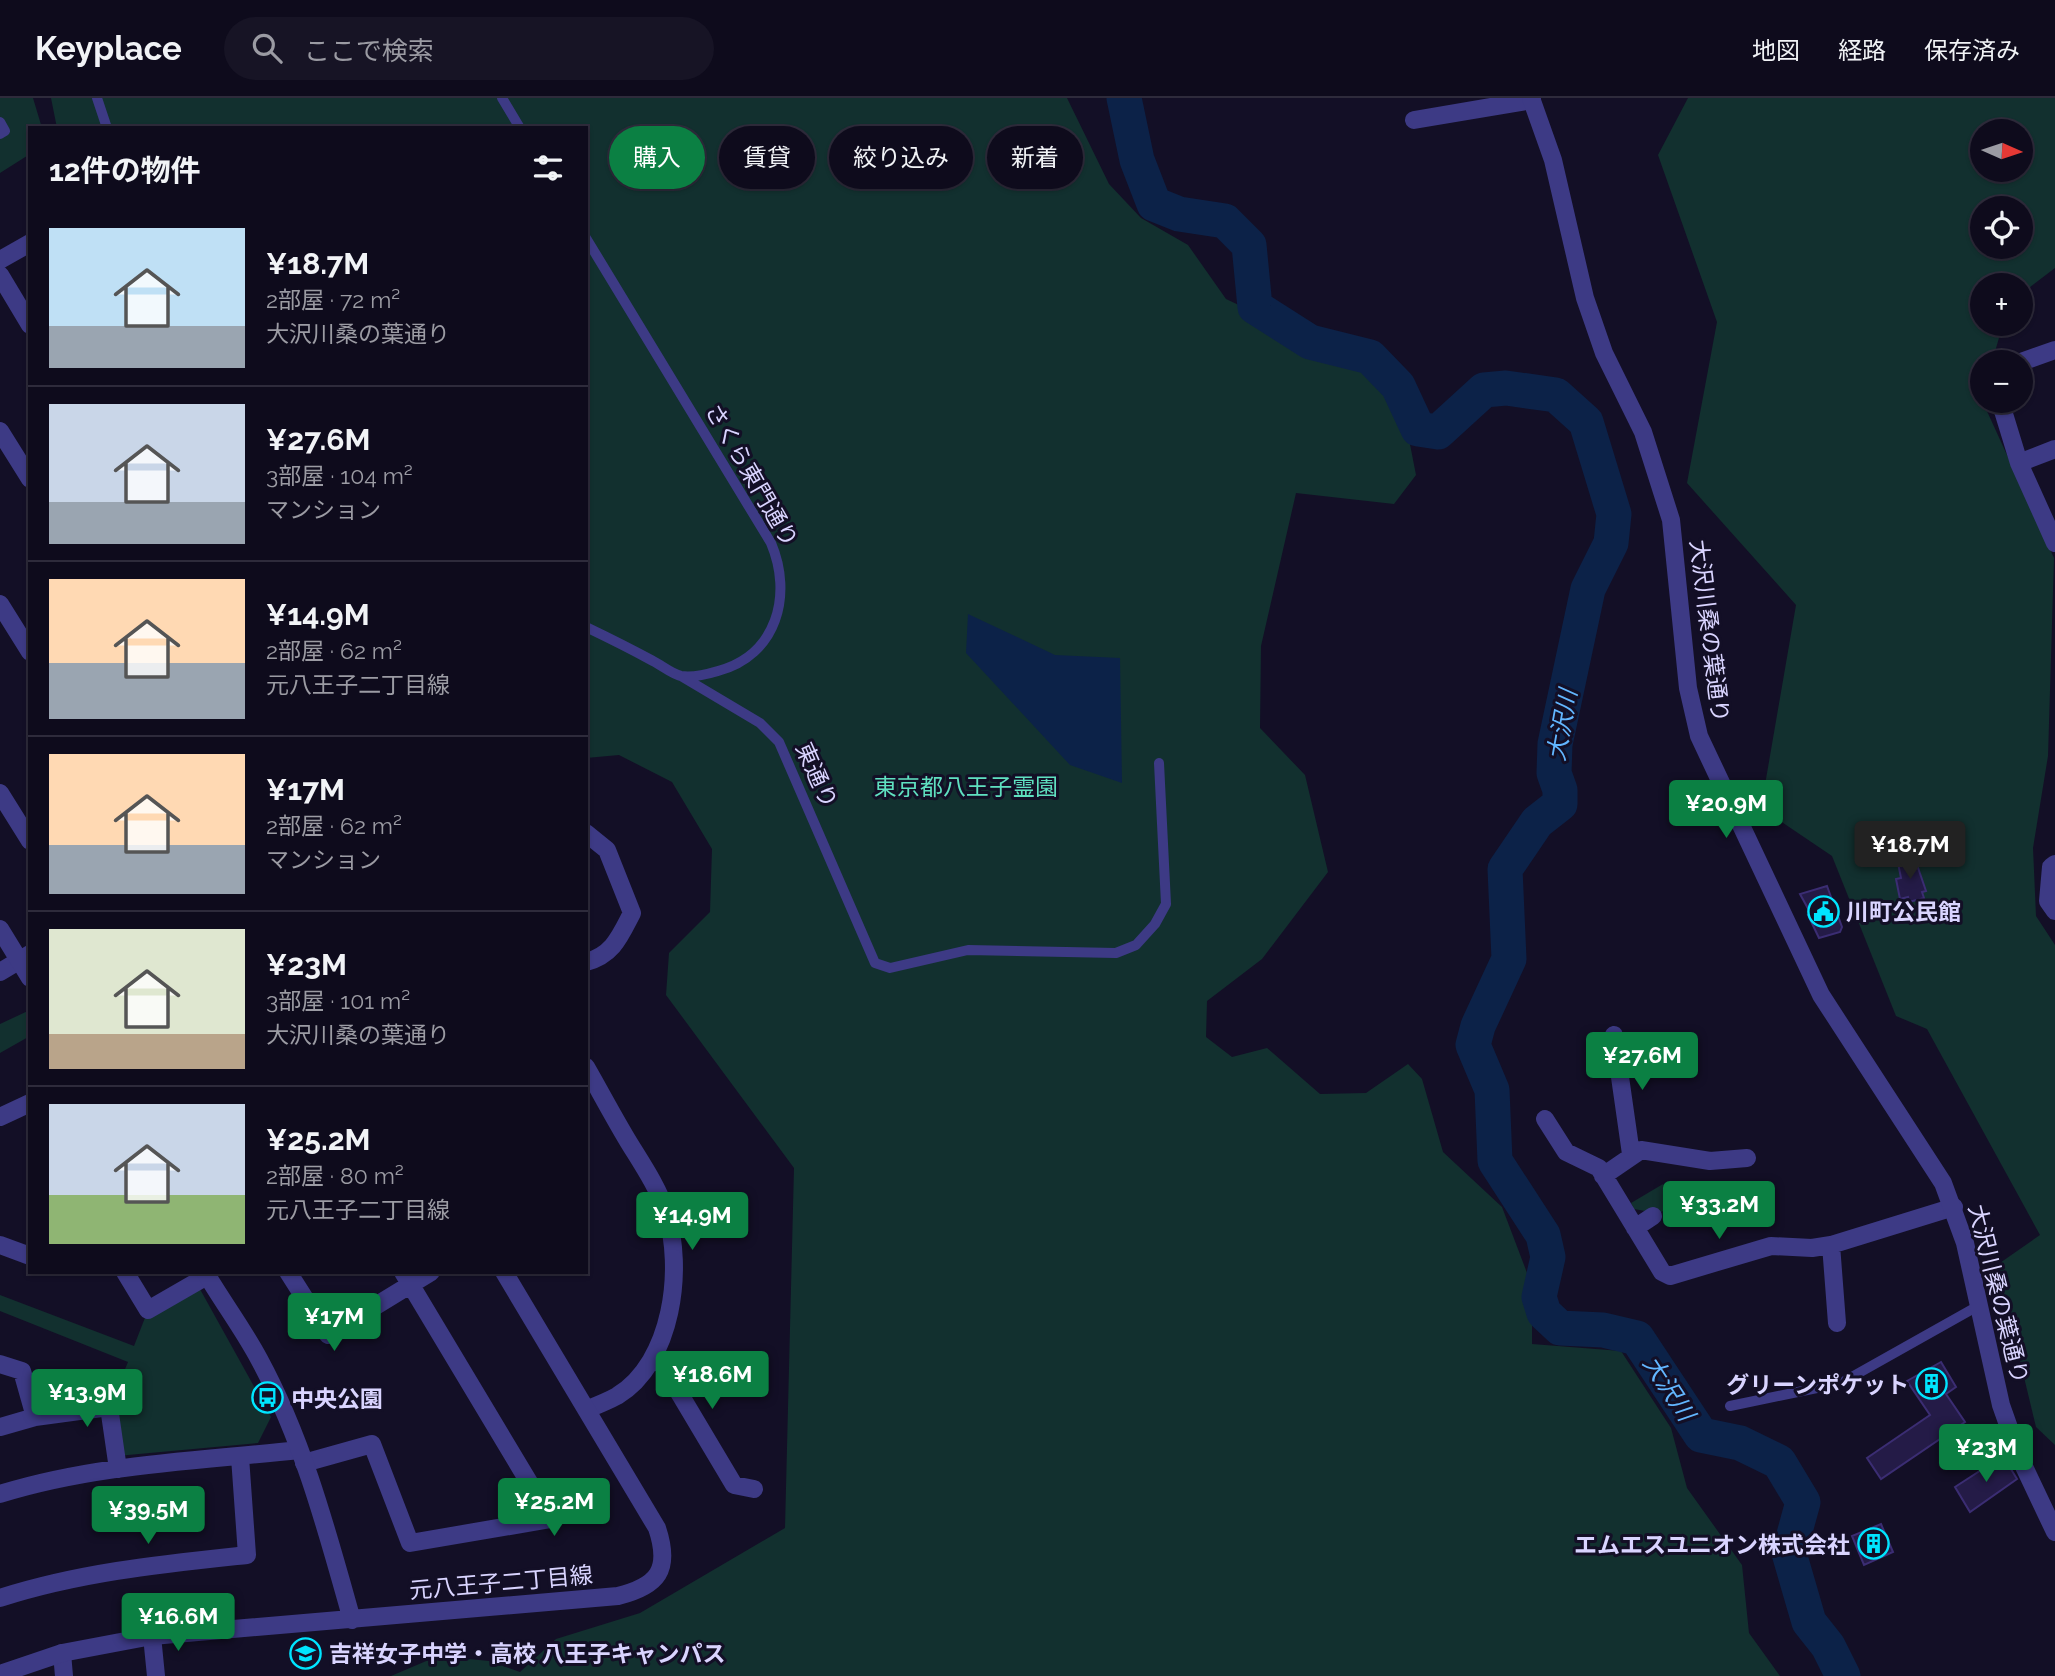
<!DOCTYPE html>
<html lang="ja">
<meta charset="utf-8">
<style>
:root{--surface:#0e0b1c;--page:#171425;--text:#f1f3f6;--muted:#9b9ba3;--line:#2e2b3b;--accent:#0b8043}
body{margin:0;font-family:Raleway,"Noto Sans JP",sans-serif;background:var(--page);color:var(--text);height:100vh;display:flex;flex-direction:column;font-size:26px;white-space:nowrap}
*{box-sizing:border-box;margin:0}
p{font-size:23px;color:var(--muted)}
.icon{flex:none;width:38px;height:38px;fill:none;stroke:currentColor;stroke-width:2;stroke-linecap:round;stroke-linejoin:round}
.map{position:relative;flex:1;overflow:hidden}
.sheet{position:absolute;left:28px;top:28px;width:560px;height:1148px;display:flex;flex-direction:column;background:var(--surface);border-radius:0px;box-shadow:0 2px 5px #0004,0 0 0 2px var(--line)}
.sheet>*{flex:none}
.banner{position:absolute;left:609px;top:28px;width:665px;height:63px;display:flex;gap:14px}
.needle{width:46px;rotate:93deg}
.tools{position:absolute;left:1970px;top:21px;display:grid;gap:14px}
.tools a{display:grid;place-items:center;width:63px;height:63px;border-radius:50%;background:var(--surface);box-shadow:0 2px 5px #0004,0 0 0 2px var(--line);font-size:35px}
.price{position:absolute;translate:-50% -60px;padding:0 16px;border-radius:7px;background:var(--accent);color:#fff;font-size:23px;line-height:46px;filter:drop-shadow(0 2px 4px #0008)}
.price::after{content:'';position:absolute;left:50%;top:42px;width:21px;height:16px;margin-left:-10px;background:inherit;clip-path:polygon(0 0,100% 0,50% 100%)}
.price.current{background:#222;color:#fff}
ul{padding:0;list-style:none}
li{display:flex;align-items:center;gap:21px;height:175px;padding:0 21px}
li+li{border-top:2px solid var(--line)}
li span{display:grid;place-items:center;flex:none;width:196px;height:140px;border-radius:0px;color:#555}
li>.icon{margin-inline-start:auto}
span .icon{width:84px;height:84px;fill:#fffc;stroke-width:1}
li b{font-size:30px}
h2{display:flex;justify-content:space-between;align-items:center;height:84px;padding:0 21px;font-size:30px}
.chip{padding:0 24px;border-radius:32px;background:var(--surface);box-shadow:0 2px 5px #0004,0 0 0 2px var(--line);font-size:24px;line-height:63px}
.chip.current{background:var(--accent);color:#fff}
header{display:flex;align-items:center;gap:42px;box-sizing:border-box;height:98px;padding:0 35px;background:var(--surface);border-bottom:2px solid var(--line)}
header strong{font-size:33px}
nav{display:flex;gap:38px;margin-inline-start:auto;font-size:24px}
.search{width:490px;height:63px;background:var(--page);display:flex;align-items:center;gap:18px;box-sizing:border-box;padding:0 24px;border-radius:38px;color:var(--muted);font-size:26px}
.map>svg:first-child{display:block}
.green{fill:#12302f;fill-rule:evenodd}
.water{fill:#0c2248}
.lines{fill:none;stroke-linecap:round;stroke-linejoin:round}
.river{stroke:#0c2248;stroke-width:35}
.building{fill:#241b47;stroke:#3b2d73;stroke-width:2}
.service{stroke:#3d3a85;stroke-width:10}
.minor{stroke:#3d3a85;stroke-width:18}
.tertiary{stroke:#3d3a85;stroke-width:18}
.labels{text-anchor:middle;dominant-baseline:central;stroke-width:6;stroke-linejoin:round;paint-order:stroke}
.street-label{font-size:23px;fill:#d9d4ff;stroke:#130f26}
.park-label{font-size:23px;fill:#5fe0c0;stroke:#130f26}
.poi-label{font-size:23px;font-weight:bold;fill:#d9d4ff;stroke:#130f26;text-anchor:start}
.water-label{font-size:24px;font-style:italic;fill:#62b6ff;stroke:#130f26}
</style>
<header>
<strong>Keyplace</strong>
<div class="search"><svg class="icon" aria-label="search" viewBox="0 0 24 24"><circle cx="10" cy="10" r="6"/><path d="M15 15l6 6"/></svg>ここで検索</div>
<nav><a>地図</a><a>経路</a><a>保存済み</a></nav>
</header>
<div class="map">
<svg width="2055" height="1578" viewBox="0 0 2055 1578">
<rect width="100%" height="100%" fill="#130f26"/>
<path class="green" d="M 0,0 L 33,0 L 42,30 L 30,30 L 30,56 L 0,75 Z
M 51,0 L 1067,0 L 1109,86 L 1141,120 L 1188,147 L 1226,201 L 1379,273 L 1407,331 L 1416,377 L 1394,406 L 1296,395 L 1261,548 L 1260,630 L 1305,677 L 1328,774 L 1262,861 L 1207,903 L 1206,939 L 1232,959 L 1267,950 L 1320,996 L 1366,995 L 1408,966 L 1422,981 L 1443,1054 L 1502,1109 L 1532,1188 L 1532,1246 L 1621,1253 L 1671,1330 L 1687,1390 L 1742,1467 L 1749,1535 L 1780,1578 L 391,1578 L 438,1558 L 489,1563 L 520,1574 L 556,1541 L 640,1515 L 785,1430 L 794,1070 L 666,897 L 669,855 L 710,814 L 712,751 L 672,684 L 619,657 L 586,660 L 586,30 L 57,30 Z
M 1688,0 L 2055,0 L 2055,170 L 2021,196 L 2021,187 L 1983,187 L 1983,226 L 2003,226 L 1992,264 L 1983,264 L 1981,300 L 2054,460 L 2048,658 L 2033,750 L 2036,818 L 2055,847 L 2055,1347 L 2036,1329 L 1997,1167 L 2040,1137 L 1927,931 L 1896,918 L 1832,758 L 1761,710 L 1796,507 L 1687,385 L 1717,224 L 1658,57 ZM 1983,33 L 2021,33 L 2021,72 L 1983,72 ZM 1983,110 L 2021,110 L 2021,149 L 1983,149 Z
M 30,912 L 30,938 L 0,955 L 0,926 Z
M 1663,1086 L 1675,1106 L 1656,1117 L 1651,1110 L 1645,1113 L 1634,1111 L 1631,1105 Z
M 196,1184 L 271,1319 L 258,1345 L 117,1358 L 109,1309 L 128,1264 L 0,1213 L 0,1197 L 134,1248 L 148,1212 Z"/>
<path class="water" d="M 968,516 L 1055,557 L 1120,560 L 1122,685 L 1070,667 L 966,555 Z"/>
<g class="lines">
<path class="river" d="M 1124,0 L 1137,62 L 1154,106 L 1179,116 L 1225,123 L 1249,147 L 1255,209 L 1310,244 L 1370,259 L 1398,288 L 1418,331 L 1438,334 L 1484,292 L 1506,290 L 1556,297 L 1586,324 L 1614,416 L 1611,445 L 1588,491 L 1555,646 L 1554,675 L 1560,692 L 1560,706 L 1537,724 L 1505,771 L 1509,861 L 1478,928 L 1473,947 L 1492,992 L 1495,1063 L 1543,1137 L 1548,1159 L 1539,1199 L 1544,1215 L 1560,1230 L 1603,1232 L 1637,1240 L 1701,1337 L 1740,1345 L 1779,1364 L 1803,1404 L 1789,1455 L 1809,1524 L 1828,1548 L 1843,1578"/>
</g>
<path class="building" d="M 1915,761 L 1926,793 L 1922,794 L 1924,800 L 1909,804 L 1908,799 L 1900,801 L 1896,781 L 1901,780 L 1898,765 Z
M 1827,788 L 1842,829 L 1840,834 L 1819,840 L 1808,817 L 1811,816 L 1800,796 Z
M 1941,1264 L 1956,1289 L 1946,1296 L 1965,1324 L 1881,1381 L 1867,1360 L 1930,1317 L 1907,1283 Z
M 2003,1358 L 2017,1381 L 1970,1414 L 1955,1389 Z
M 1881,1426 L 1893,1454 L 1864,1467 L 1852,1438 Z"/>
<g class="lines">
<path class="service" d="M 97,0 L 107,30
M 502,0 L 520,30
M 0,24 L 5,33 L 0,36
M 586,140 L 771,445 C 793,497 777,557 718,573 C 708,576 692,580 681,578 C 672,576 661,567 653,563 C 631,551 609,540 586,529
M 681,578 L 760,625 L 779,644 L 875,865 L 890,870 L 968,852 L 1116,855 L 1136,847 L 1155,826 L 1166,806 L 1159,665
M 1730,1308 L 1841,1285 L 1978,1208"/>
<path class="minor" d="M 1414,22 L 1532,2
M 0,162 L 30,145
M 0,177 L 30,227
M 2021,264 L 2055,252
M 2000,303 L 2019,365 L 2055,445
M 2019,365 L 2055,351
M 0,506 L 30,554
M 0,695 L 30,743
M 586,735 L 607,752 L 632,815 C 620,838 613,857 586,864
M 2055,766 L 2051,769 L 2048,803 L 2055,813
M 0,874 L 30,856
M 1614,937 L 1631,1056
M 586,969 C 601,995 615,1022 631,1048 C 644,1069 658,1090 666,1114 C 684,1170 673,1264 617,1298 C 608,1303 598,1307 588,1311
M 0,1019 L 30,1005
M 1545,1021 L 1566,1054 L 1599,1070 L 1662,1174 L 1670,1178 L 1771,1148 L 1812,1150 L 1831,1147 L 1954,1109
M 1603,1078 L 1641,1052 L 1710,1063 L 1747,1060
M 1635,1130 L 1653,1118
M 0,1147 L 30,1158
M 1831,1147 L 1837,1225
M 125,1174 L 148,1212 L 207,1178
M 288,1174 L 328,1237 L 431,1174
M 656,1256 L 734,1387 L 754,1391
M 0,1266 L 22,1273 L 35,1319
M 0,1329 L 35,1319 L 109,1309 L 118,1371
M 304,1365 L 372,1346 L 410,1445 L 551,1421 L 403,1174
M 0,1396 C 96,1366 199,1363 299,1352
M 0,1500 C 81,1474 163,1466 247,1457 L 240,1359
M 152,1538 L 156,1578
M 62,1555 L 64,1578"/>
<path class="tertiary" d="M 1531,0 L 1553,62 L 1585,200 L 1604,255 L 1643,334 L 1671,422 L 1688,590 L 1699,638 L 1821,897 L 1943,1085 L 1965,1145 L 2001,1307 L 2019,1358 L 2055,1434
M 0,333 L 30,381
M 0,831 L 30,880
M 205,1174 C 222,1203 243,1231 259,1261 C 303,1342 327,1433 352,1522
M 0,1576 L 62,1555 L 152,1538 L 618,1498 C 658,1488 671,1472 657,1430 L 504,1174"/>
</g>
<defs>
<symbol id="civic-ring" viewBox="-11 -11 22 22"><circle r="9.5" fill="#130f26" stroke="#00e5ff" stroke-width="1.5"/><path d="M-.6-6.5H3V-4.5H.6V-3L4-1V1h2V6H-6V1h2V-1L-.6-3ZM-1.2 2.5V6h2.4V2.5Z" fill="#00e5ff"/></symbol>
<symbol id="building-ring" viewBox="-11 -11 22 22"><circle r="9.5" fill="#130f26" stroke="#00e5ff" stroke-width="1.5"/><path d="M-4-6H4V6H1V3H-1V6H-4ZM-2.5-4.3h1.7v1.8h-1.7ZM.8-4.3h1.7v1.8H.8ZM-2.5-1h1.7V.8h-1.7ZM.8-1h1.7V.8H.8Z" fill="#00e5ff"/></symbol>
<symbol id="bus-ring" viewBox="-11 -11 22 22"><circle r="9.5" fill="#130f26" stroke="#00e5ff" stroke-width="1.5"/><path d="M-5-6H5V4H4V6H2V4H-2V6H-4V4H-5ZM-3.5-4V0h7V-4ZM-3.5 1.2v1.5H-2V1.2ZM2 1.2v1.5H3.5V1.2Z" fill="#00e5ff"/></symbol>
<symbol id="school-ring" viewBox="-11 -11 22 22"><circle r="9.5" fill="#130f26" stroke="#00e5ff" stroke-width="1.5"/><path d="M0-5L7-2L0 1L-7-2ZM-4 1L0 2.5L4 1V4Q0 6-4 4Z" fill="#00e5ff"/></symbol>
</defs>
<g fill-rule="evenodd">
<use href="#civic-ring" x="1806" y="796" width="35" height="35"/>
<use href="#building-ring" x="1914" y="1268" width="35" height="35"/>
<use href="#bus-ring" x="250" y="1282" width="35" height="35"/>
<use href="#building-ring" x="1856" y="1428" width="35" height="35"/>
<use href="#school-ring" x="288" y="1538" width="35" height="35"/>
</g>
<g class="labels">
<g class="street-label">
<text transform="translate(752 377) rotate(60)">さくら東門通り</text>
<text transform="translate(1710 533) rotate(83)">大沢川桑の葉通り</text>
<text transform="translate(817 677) rotate(66)">東通り</text>
<text transform="translate(1999 1196) rotate(76)">大沢川桑の葉通り</text>
<text transform="translate(501 1484) rotate(-5)">元八王子二丁目線</text>
</g>
<g class="park-label">
<text x="966" y="688">東京都八王子霊園</text>
</g>
<g class="poi-label">
<text x="1846" y="813">川町公民館</text>
<text x="1909" y="1286" text-anchor="end">グリーンポケット</text>
<text x="291" y="1300">中央公園</text>
<text x="1850" y="1446" text-anchor="end">エムエスユニオン株式会社</text>
<text x="329" y="1555">吉祥女子中学・高校 八王子キャンパス</text>
</g>
<g class="water-label">
<text transform="translate(1562 627) rotate(-80)">大沢川</text>
<text transform="translate(1669 1290) rotate(57)">大沢川</text>
</g>
</g>
</svg>
<div class="tools">
<a><svg class="needle" viewBox="-14 -14 28 28"><path d="M0-13l5 13h-10z" fill="#e53935"/><path d="M0 13l5-13h-10z" fill="#9b9ba3"/></svg></a>
<a><svg class="icon" aria-label="locate" viewBox="0 0 24 24"><circle cx="12" cy="12" r="6"/><path d="M12 2v4M12 18v4M2 12h4M18 12h4"/></svg></a>
<a>+</a>
<a>−</a>
</div>
<b class="price" style="left:1726px;top:742px">¥20.9M</b>
<b class="price current" style="left:1910px;top:783px">¥18.7M</b>
<b class="price" style="left:1642px;top:994px">¥27.6M</b>
<b class="price" style="left:1719px;top:1143px">¥33.2M</b>
<b class="price" style="left:692px;top:1154px">¥14.9M</b>
<b class="price" style="left:334px;top:1255px">¥17M</b>
<b class="price" style="left:712px;top:1313px">¥18.6M</b>
<b class="price" style="left:87px;top:1331px">¥13.9M</b>
<b class="price" style="left:1986px;top:1386px">¥23M</b>
<b class="price" style="left:554px;top:1440px">¥25.2M</b>
<b class="price" style="left:148px;top:1448px">¥39.5M</b>
<b class="price" style="left:178px;top:1555px">¥16.6M</b>
<div class="banner">
<a class="chip current">購入</a>
<a class="chip">賃貸</a>
<a class="chip">絞り込み</a>
<a class="chip">新着</a>
</div>
<section class="sheet">
<h2>12件の物件<svg class="icon" aria-label="filters" viewBox="0 0 24 24"><path d="M4 7h16M4 17h16"/><circle cx="9" cy="7" r="2"/><circle cx="15" cy="17" r="2"/></svg></h2>
<ul>
<li><span style="background:linear-gradient(#bfe0f5 70%,#9aa5b1 0)"><svg class="icon" aria-label="home" viewBox="0 0 24 24"><path d="M3 11l9-7 9 7M6 9v11h12V9"/></svg></span><div><b>¥18.7M</b><p>2部屋 · 72 m²</p><p>大沢川桑の葉通り</p></div></li>
<li><span style="background:linear-gradient(#c9d6e8 70%,#9aa5b1 0)"><svg class="icon" aria-label="home" viewBox="0 0 24 24"><path d="M3 11l9-7 9 7M6 9v11h12V9"/></svg></span><div><b>¥27.6M</b><p>3部屋 · 104 m²</p><p>マンション</p></div></li>
<li><span style="background:linear-gradient(#ffd9b3 60%,#9aa5b1 0)"><svg class="icon" aria-label="home" viewBox="0 0 24 24"><path d="M3 11l9-7 9 7M6 9v11h12V9"/></svg></span><div><b>¥14.9M</b><p>2部屋 · 62 m²</p><p>元八王子二丁目線</p></div></li>
<li><span style="background:linear-gradient(#ffd9b3 65%,#9aa5b1 0)"><svg class="icon" aria-label="home" viewBox="0 0 24 24"><path d="M3 11l9-7 9 7M6 9v11h12V9"/></svg></span><div><b>¥17M</b><p>2部屋 · 62 m²</p><p>マンション</p></div></li>
<li><span style="background:linear-gradient(#dfe7d0 75%,#b9a48a 0)"><svg class="icon" aria-label="home" viewBox="0 0 24 24"><path d="M3 11l9-7 9 7M6 9v11h12V9"/></svg></span><div><b>¥23M</b><p>3部屋 · 101 m²</p><p>大沢川桑の葉通り</p></div></li>
<li><span style="background:linear-gradient(#c9d6e8 65%,#8fb573 0)"><svg class="icon" aria-label="home" viewBox="0 0 24 24"><path d="M3 11l9-7 9 7M6 9v11h12V9"/></svg></span><div><b>¥25.2M</b><p>2部屋 · 80 m²</p><p>元八王子二丁目線</p></div></li>
</ul>
</section>
</div>
